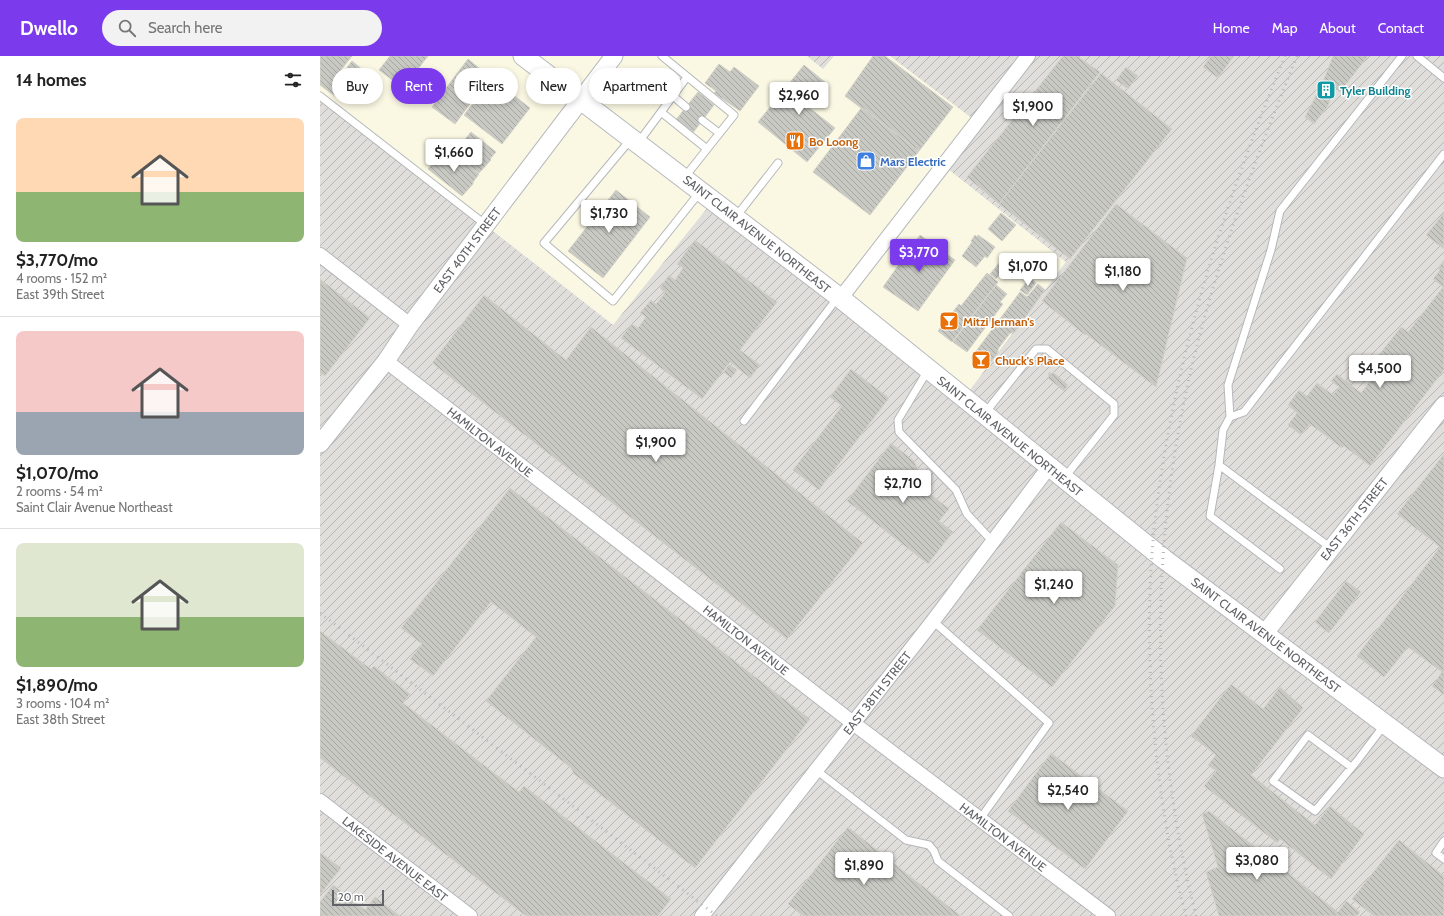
<!DOCTYPE html>
<meta charset="utf-8">
<style>
:root{--surface:#fff;--page:#f2f2f2;--text:#222;--muted:#767676;--line:#e0e0e0;--accent:#7c3aed}
body{margin:0;font-family:Cabin,sans-serif;background:var(--page);color:var(--text);height:100vh;display:flex;flex-direction:column;font-size:15px;white-space:nowrap}
*{box-sizing:border-box;margin:0}
p{font-size:13px;color:var(--muted)}
.icon{flex:none;width:22px;height:22px;fill:none;stroke:currentColor;stroke-width:2;stroke-linecap:round;stroke-linejoin:round}
.map{position:relative;flex:1;overflow:hidden}
.side{display:flex;flex-direction:column;background:var(--surface);width:320px}
.side>*{flex:none}
.hud{position:absolute;left:12px;top:12px;width:380px;height:36px;display:flex;gap:8px}
.scale{position:absolute;left:12px;bottom:10px;width:52px;box-sizing:border-box;padding-left:4px;border:2px solid #606267;border-top:0;font-size:11px;line-height:14px;white-space:nowrap;color:#606267;-webkit-text-stroke:3px #fff;paint-order:stroke}
.price{position:absolute;translate:-50% -34px;padding:0 9px;border-radius:4px;background:#fff;color:#222;font-size:13px;line-height:26px;filter:drop-shadow(0 1px 2px #0008)}
.price::after{content:'';position:absolute;left:50%;top:24px;width:12px;height:9px;margin-left:-6px;background:inherit;clip-path:polygon(0 0,100% 0,50% 100%)}
.price.on{background:var(--accent);color:#fff}
ul{padding:0;list-style:none}
li{display:grid;align-content:center;gap:8px;height:212px;padding:0 16px}
li+li{border-top:1px solid var(--line)}
li span{display:grid;place-items:center;height:124px;border-radius:8px;color:#555}
li>.icon{margin-inline-start:auto}
span .icon{width:72px;height:72px;fill:#fffc;stroke-width:1}
li b{font-size:17px}
h2{display:flex;justify-content:space-between;align-items:center;height:48px;padding:0 16px;font-size:17px}
.pill{padding:0 14px;border-radius:18px;background:var(--surface);box-shadow:0 2px 6px #0003;font-size:14px;line-height:36px}
.pill.on{background:var(--accent);color:#fff}
header{display:flex;align-items:center;gap:24px;box-sizing:border-box;height:56px;padding:0 20px;background:var(--accent);color:#fff}
header strong{font-size:19px}
nav{display:flex;gap:22px;margin-inline-start:auto;font-size:14px}
.search{width:280px;height:36px;background:var(--page);display:flex;align-items:center;gap:10px;box-sizing:border-box;padding:0 14px;border-radius:22px;color:var(--muted);font-size:15px}
main{display:flex;flex:1;min-height:0}
.map>svg:first-child{display:block}
.commercial{fill:#faf8e3}
.industrial{fill:url(#industrial-furrows)}
.building{fill:url(#building-back-hatch);stroke:#d4d2c8}
.lines{fill:none;stroke-linecap:round;stroke-linejoin:round}
.service-casing{stroke:#b5b7bb;stroke-width:9}
.minor-casing{stroke:#b5b7bb;stroke-width:16}
.tertiary-casing{stroke:#b5b7bb;stroke-width:19}
.secondary-casing{stroke:#b7b9be;stroke-width:21}
.service{stroke:#fff;stroke-width:7}
.minor{stroke:#fff;stroke-width:14}
.tertiary{stroke:#fff;stroke-width:17}
.secondary{stroke:#fff;stroke-width:19}
.rail{stroke:#b6b6b7;stroke-width:3;stroke-dasharray:1 5;stroke-linecap:butt}
.labels{text-anchor:middle;dominant-baseline:central;stroke-width:3;stroke-linejoin:round;paint-order:stroke}
.culture-label{font-size:12px;font-weight:bold;fill:#0d838f;stroke:#fff;text-anchor:start}
.food-label{font-size:12px;font-weight:bold;fill:#c56008;stroke:#fff;text-anchor:start}
.shop-label{font-size:12px;font-weight:bold;fill:#366cbe;stroke:#fff;text-anchor:start}
.street-label{font-size:12px;fill:#606267;stroke:#fff}
</style>
<header>
<strong>Dwello</strong>
<div class="search"><svg class="icon" aria-label="search" viewBox="0 0 24 24"><circle cx="10" cy="10" r="6"/><path d="M15 15l6 6"/></svg>Search here</div>
<nav><a>Home</a><a>Map</a><a>About</a><a>Contact</a></nav>
</header>
<main>
<section class="side">
<h2>14 homes<svg class="icon" aria-label="filters" viewBox="0 0 24 24"><path d="M4 7h16M4 17h16"/><circle cx="9" cy="7" r="2"/><circle cx="15" cy="17" r="2"/></svg></h2>
<ul>
<li><span style="background:linear-gradient(#ffd9b3 60%,#8fb573 0)"><svg class="icon" aria-label="home" viewBox="0 0 24 24"><path d="M3 11l9-7 9 7M6 9v11h12V9"/></svg></span><div><b>$3,770/mo</b><p>4 rooms · 152 m²</p><p>East 39th Street</p></div></li>
<li><span style="background:linear-gradient(#f6c9c9 65%,#9aa5b1 0)"><svg class="icon" aria-label="home" viewBox="0 0 24 24"><path d="M3 11l9-7 9 7M6 9v11h12V9"/></svg></span><div><b>$1,070/mo</b><p>2 rooms · 54 m²</p><p>Saint Clair Avenue Northeast</p></div></li>
<li><span style="background:linear-gradient(#dfe7d0 60%,#8fb573 0)"><svg class="icon" aria-label="home" viewBox="0 0 24 24"><path d="M3 11l9-7 9 7M6 9v11h12V9"/></svg></span><div><b>$1,890/mo</b><p>3 rooms · 104 m²</p><p>East 38th Street</p></div></li>
</ul>
</section>
<div class="map">
<svg width="1124" height="860" viewBox="0 0 1124 860">
<defs>
<pattern id="industrial-furrows" width="10" height="10" patternUnits="userSpaceOnUse"><rect width="10" height="10" fill="#dfdedb"/><path d="M-1 1l2-2M0 10L10 0M9 11l2-2" fill="none" stroke="#b8b7b5"/></pattern>
<pattern id="building-back-hatch" width="6" height="6" patternUnits="userSpaceOnUse"><rect width="6" height="6" fill="#c8c9c3"/><path d="M-1 5l2 2M0 0l6 6M5-1l2 2" fill="none" stroke="#a6a7a2"/></pattern>
</defs>
<rect width="100%" height="100%" fill="#f0efe9"/>
<path class="commercial" d="M 0,0 L 487,0 L 503,13 L 514,0 L 570,0 L 657,66 L 624,109 L 746,206 L 644,342 L 393,145 L 294,269 L 0,40 Z"/>
<path class="industrial" d="M 487,0 L 514,0 L 503,13 Z
M 570,0 L 1124,0 L 1124,860 L 0,860 L 0,40 L 293,269 L 393,145 L 644,342 L 746,206 L 623,109 L 657,66 Z"/>
<path class="building" d="M 0,0 L 32,0 L 20,15 L 23,17 L 32,5 L 43,14 L 20,44 L 0,29 Z
M 70,0 L 108,0 L 83,32 L 59,14 Z
M 553,0 L 565,0 L 633,51 L 599,95 L 525,40 Z
M 743,0 L 757,0 L 780,16 L 679,148 L 647,121 Z
M 891,0 L 914,0 L 898,22 L 883,11 Z
M 1013,0 L 1048,0 L 1020,36 L 1015,32 L 1008,50 L 994,68 L 985,61 L 1002,28 Z
M 148,3 L 170,21 L 135,68 L 112,51 Z
M 399,8 L 410,16 L 414,11 L 439,30 L 420,55 L 394,37 L 396,35 L 385,27 Z
M 484,9 L 506,27 L 487,50 L 515,72 L 487,106 L 438,66 Z
M 806,11 L 818,20 L 808,33 L 796,24 Z
M 781,17 L 852,73 L 750,203 L 679,148 Z
M 172,23 L 188,32 L 187,34 L 210,52 L 182,88 L 144,59 Z
M 378,36 L 394,49 L 372,78 L 355,65 Z
M 542,51 L 599,95 L 550,159 L 493,116 Z
M 151,76 L 176,96 L 170,103 L 171,104 L 159,117 L 134,97 Z
M 124,94 L 139,106 L 141,103 L 159,118 L 153,126 L 153,128 L 142,140 L 108,113 Z
M 296,134 L 330,161 L 283,222 L 248,195 Z
M 796,148 L 867,202 L 836,331 L 766,278 L 765,279 L 722,245 Z
M 681,157 L 696,169 L 682,185 L 668,173 Z
M 1124,157 L 1124,193 L 1106,179 Z
M 600,179 L 635,204 L 598,255 L 563,231 Z
M 655,179 L 657,181 L 658,179 L 675,191 L 667,202 L 665,200 L 656,211 L 642,200 L 652,186 L 651,185 Z
M 375,184 L 457,246 L 420,294 L 440,309 L 430,322 L 410,306 L 382,343 L 301,282 L 312,268 L 318,272 L 326,261 L 320,257 L 331,244 L 336,248 L 345,237 L 340,232 L 349,219 L 355,224 L 363,212 L 357,208 Z
M 1124,204 L 1124,314 L 1050,410 L 1024,390 L 1022,392 L 990,368 L 981,379 L 968,369 L 977,357 L 968,349 L 979,334 L 987,340 L 997,327 L 1013,339 L 1019,331 L 1011,325 L 1017,318 L 1041,337 L 1058,315 L 1051,309 L 1081,271 L 1088,276 L 1123,231 L 1113,223 L 1120,214 L 1118,212 Z
M 680,206 L 686,211 L 676,223 L 670,218 Z
M 667,217 L 678,226 L 632,286 L 618,275 L 639,248 L 641,250 Z
M 710,222 L 716,227 L 707,239 L 700,234 Z
M 0,223 L 50,262 L 5,320 L 0,317 Z
M 718,228 L 725,234 L 694,277 L 690,277 L 678,293 L 678,297 L 665,313 L 651,302 L 700,236 L 707,241 Z
M 676,229 L 687,238 L 680,246 L 683,248 L 647,296 L 633,286 Z
M 164,239 L 246,304 L 271,271 L 543,487 L 467,583 L 112,307 Z
M 409,308 L 417,314 L 411,322 L 404,316 Z
M 531,313 L 569,342 L 499,434 L 473,414 L 522,350 L 510,341 Z
M 729,316 L 732,318 L 733,316 L 748,329 L 744,335 L 728,322 Z
M 571,387 L 594,405 L 605,429 L 603,432 L 629,453 L 619,465 L 633,476 L 608,508 L 527,445 Z
M 1124,398 L 1124,639 L 1112,630 L 1122,616 L 1088,591 L 1064,621 L 1037,600 L 1120,491 L 1077,458 Z
M 190,432 L 490,663 L 375,812 L 254,718 L 251,712 L 166,645 L 216,581 L 171,546 L 113,620 L 90,603 L 102,588 L 81,572 Z
M 741,466 L 798,509 L 795,550 L 732,631 L 657,574 Z
M 1026,525 L 1041,536 L 1009,577 L 995,566 Z
M 0,575 L 51,613 L 54,610 L 90,638 L 83,647 L 199,736 L 204,730 L 351,843 L 338,860 L 206,860 L 0,702 Z
M 911,628 L 943,653 L 960,631 L 983,652 L 931,719 L 995,769 L 1010,750 L 1044,778 L 1011,823 L 960,783 L 957,787 L 884,730 L 896,715 L 888,709 L 896,699 L 871,680 Z
M 731,697 L 808,755 L 765,813 L 688,755 Z
M 889,755 L 1018,856 L 1026,845 L 1040,856 L 1037,860 L 899,860 L 886,816 L 898,811 L 882,758 Z
M 528,771 L 577,810 L 641,860 L 483,860 L 468,848 Z
M 1079,784 L 1124,820 L 1124,860 L 1054,860 L 1032,843 Z
M 1,797 L 21,812 L 0,839 L 0,798 Z
M 13,829 L 45,854 L 55,841 L 80,860 L 0,860 L 0,846 Z"/>
<g class="lines">
<defs>
<path id="service" d="M 342,0 L 414,59 L 364,122
M 1097,0 L 1124,22
M 0,40 L 166,169
M 353,40 L 366,51
M 341,56 L 387,93
M 382,64 L 399,77
M 311,83 L 224,187 L 293,245 L 380,136
M 318,87 L 367,21
M 415,162 L 458,107
M 608,314 L 578,364 L 579,376 L 636,434 L 647,458 L 673,486
M 665,357 L 716,293 L 727,293 L 794,348 L 794,359 L 745,421
M 910,361 L 908,329 L 951,194 L 960,155 L 1082,0
M 424,365 L 518,241
M 899,409 L 890,460 L 960,513
M 1011,492 L 899,409 L 903,374 L 910,361 L 924,356 L 1124,98
M 613,565 L 729,667 L 660,763
M 1031,711 L 988,679 L 953,725 L 995,755 L 1037,705 L 1065,668
M 496,714 L 586,784 L 609,789 L 614,795 L 618,805 L 689,860
M 1124,785 L 1116,797 L 1124,803"/>
<path id="minor" d="M 0,199 L 90,269
M 520,243 L 708,0
M 66,305 L 533,667 L 788,860
M 0,745 L 150,860
M 382,860 L 613,565 L 729,411"/>
<path id="tertiary" d="M 0,388 L 66,305 L 90,269 L 294,0
M 945,577 L 1124,349"/>
<path id="secondary" d="M 203,0 L 519,241 L 844,503 L 1124,712"/>
</defs>
<use href="#service" class="service-casing"/>
<use href="#minor" class="minor-casing"/>
<use href="#tertiary" class="tertiary-casing"/>
<use href="#secondary" class="secondary-casing"/>
<use href="#service" class="service"/>
<use href="#minor" class="minor"/>
<use href="#tertiary" class="tertiary"/>
<use href="#secondary" class="secondary"/>
<path class="rail" d="M 0,557 L 397,860
M 866,860 C 850,803 841,744 835,686 C 827,602 827,516 839,433 C 860,284 908,139 965,0
M 876,860 C 826,662 829,460 884,263 C 909,174 942,86 977,0"/>
</g>
<defs>
<symbol id="building-square" viewBox="-11 -11 22 22"><rect x="-9" y="-9" width="18" height="18" rx="4" fill="#0f9aa8" stroke="#fff"/><path d="M-4-6H4V6H1V3H-1V6H-4ZM-2.5-4.3h1.7v1.8h-1.7ZM.8-4.3h1.7v1.8H.8ZM-2.5-1h1.7V.8h-1.7ZM.8-1h1.7V.8H.8Z" fill="#fff"/></symbol>
<symbol id="restaurant-square" viewBox="-11 -11 22 22"><rect x="-9" y="-9" width="18" height="18" rx="4" fill="#e8710a" stroke="#fff"/><path d="M-5-6h1v4h1v-4h1v4h1v-4h1v5L-1.5 .5V6h-2V.5L-5-1ZM5-6V6H3V1.5H1.5Q1.5-4 5-6Z" fill="#fff"/></symbol>
<symbol id="shop-square" viewBox="-11 -11 22 22"><rect x="-9" y="-9" width="18" height="18" rx="4" fill="#3f7fe0" stroke="#fff"/><path d="M-5-2.5h2.3a2.7 3.5 0 0 1 5.4 0H5L5.5 6h-11ZM-1.5-2.5h3a1.5 2.3 0 0 0-3 0Z" fill="#fff"/></symbol>
<symbol id="bar-square" viewBox="-11 -11 22 22"><rect x="-9" y="-9" width="18" height="18" rx="4" fill="#e8710a" stroke="#fff"/><path d="M-6-5H6L.8 .8V4.5H3.5V6h-7V4.5H-.8V.8Z" fill="#fff"/></symbol>
</defs>
<g fill-rule="evenodd">
<use href="#building-square" x="995" y="23" width="22" height="22"/>
<use href="#restaurant-square" x="464" y="74" width="22" height="22"/>
<use href="#shop-square" x="535" y="94" width="22" height="22"/>
<use href="#bar-square" x="618" y="254" width="22" height="22"/>
<use href="#bar-square" x="650" y="293" width="22" height="22"/>
</g>
<g class="labels">
<g class="culture-label">
<text x="1020" y="34">Tyler Building</text>
</g>
<g class="food-label">
<text x="489" y="85">Bo Loong</text>
<text x="643" y="265">Mitzi Jerman's</text>
<text x="675" y="304">Chuck's Place</text>
</g>
<g class="shop-label">
<text x="560" y="105">Mars Electric</text>
</g>
<g class="street-label">
<text transform="translate(437 178) rotate(38)">SAINT CLAIR AVENUE NORTHEAST</text>
<text transform="translate(147 194) rotate(-53)">EAST 40TH STREET</text>
<text transform="translate(690 380) rotate(39)">SAINT CLAIR AVENUE NORTHEAST</text>
<text transform="translate(170 386) rotate(38)">HAMILTON AVENUE</text>
<text transform="translate(1034 463) rotate(-52)">EAST 36TH STREET</text>
<text transform="translate(946 579) rotate(37)">SAINT CLAIR AVENUE NORTHEAST</text>
<text transform="translate(426 584) rotate(38)">HAMILTON AVENUE</text>
<text transform="translate(557 637) rotate(-52)">EAST 38TH STREET</text>
<text transform="translate(683 781) rotate(37)">HAMILTON AVENUE</text>
<text transform="translate(75 803) rotate(38)">LAKESIDE AVENUE EAST</text>
</g>
</g>
</svg>
<div class="scale">20 m</div>
<b class="price" style="left:479px;top:60px">$2,960</b>
<b class="price" style="left:713px;top:71px">$1,900</b>
<b class="price" style="left:134px;top:117px">$1,660</b>
<b class="price" style="left:289px;top:178px">$1,730</b>
<b class="price on" style="left:599px;top:217px">$3,770</b>
<b class="price" style="left:708px;top:231px">$1,070</b>
<b class="price" style="left:803px;top:236px">$1,180</b>
<b class="price" style="left:1060px;top:333px">$4,500</b>
<b class="price" style="left:336px;top:407px">$1,900</b>
<b class="price" style="left:583px;top:448px">$2,710</b>
<b class="price" style="left:734px;top:549px">$1,240</b>
<b class="price" style="left:748px;top:755px">$2,540</b>
<b class="price" style="left:937px;top:825px">$3,080</b>
<b class="price" style="left:544px;top:830px">$1,890</b>
<div class="hud">
<a class="pill">Buy</a>
<a class="pill on">Rent</a>
<a class="pill">Filters</a>
<a class="pill">New</a>
<a class="pill">Apartment</a>
</div>
</div>
</main>
